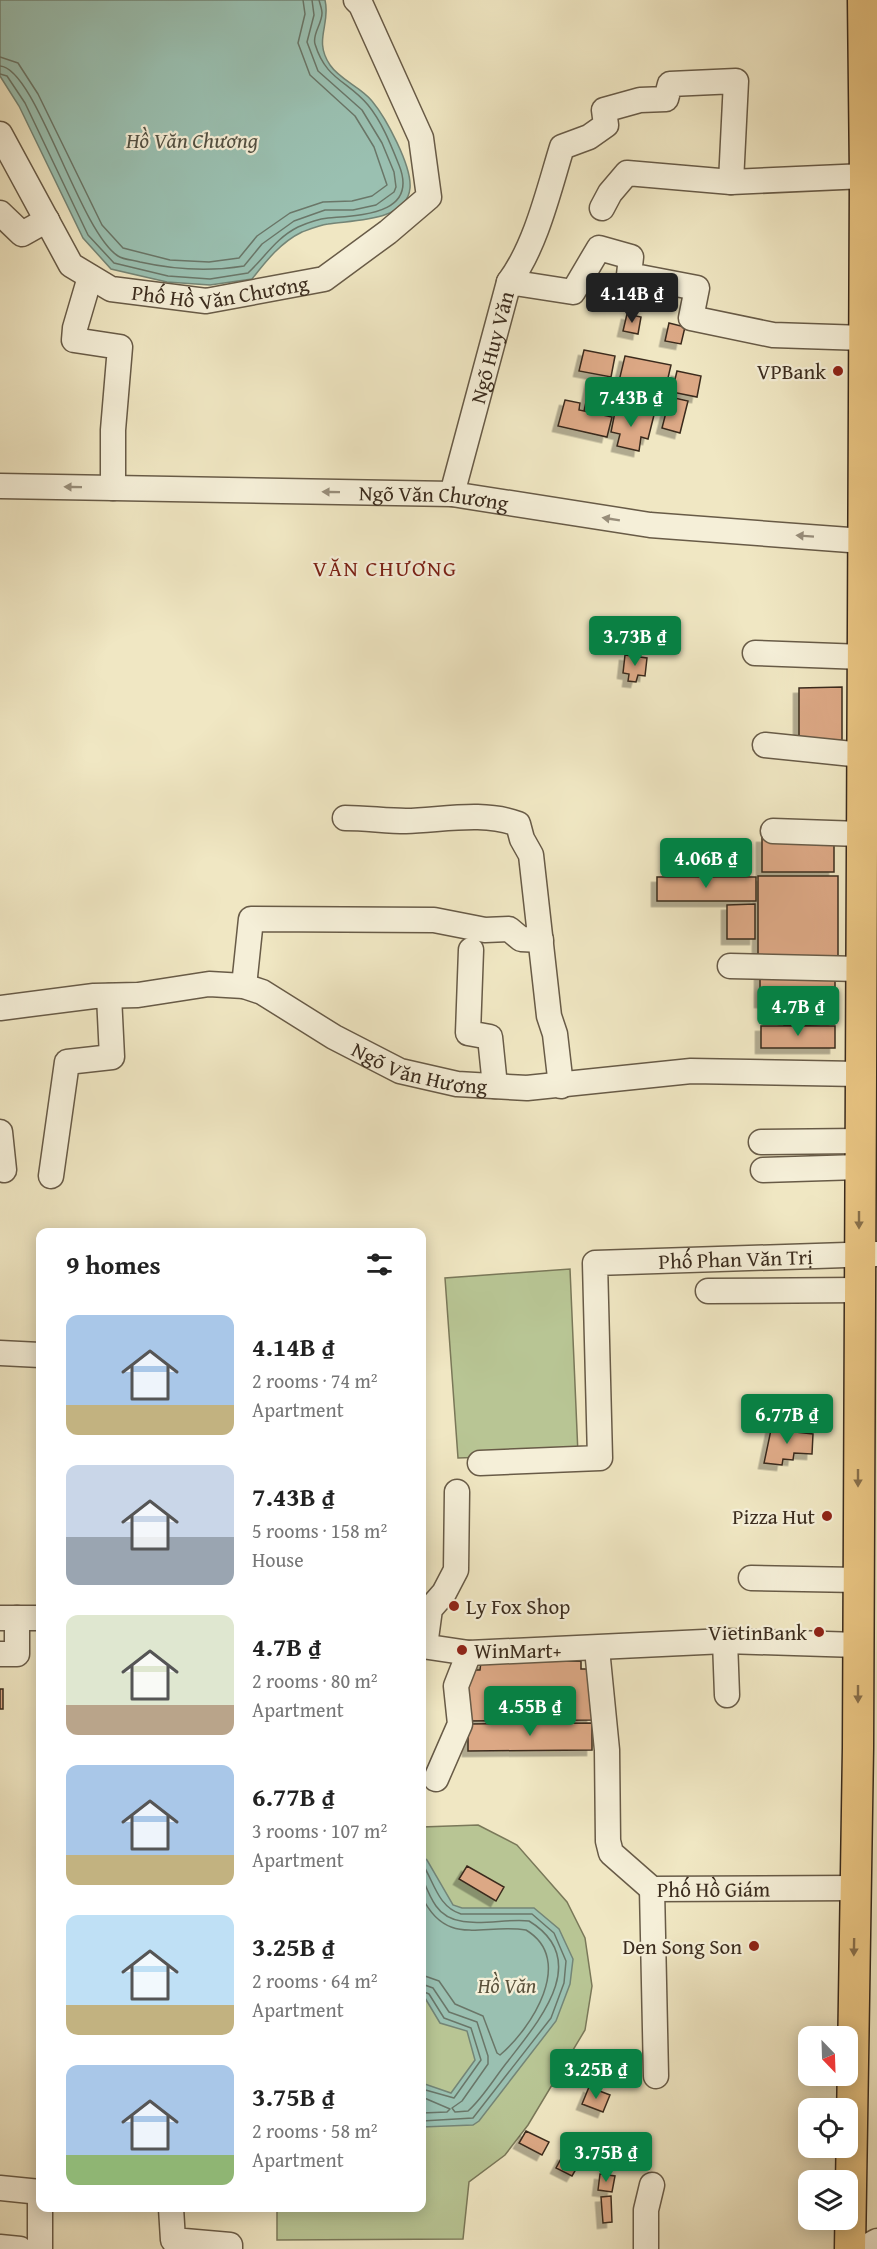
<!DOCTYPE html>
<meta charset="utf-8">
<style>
:root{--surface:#fff;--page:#f6f6f6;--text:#222;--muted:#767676;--accent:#0b8043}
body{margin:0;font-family:"Gentium Book Plus",serif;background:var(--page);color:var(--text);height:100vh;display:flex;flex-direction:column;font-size:22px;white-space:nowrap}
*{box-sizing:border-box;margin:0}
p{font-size:20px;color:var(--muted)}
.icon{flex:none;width:33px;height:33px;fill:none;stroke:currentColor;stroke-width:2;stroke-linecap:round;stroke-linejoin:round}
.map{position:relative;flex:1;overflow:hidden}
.side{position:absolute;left:36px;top:1228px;width:390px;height:984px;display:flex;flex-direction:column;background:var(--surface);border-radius:12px;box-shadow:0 3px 15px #0003}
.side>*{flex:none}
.needle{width:39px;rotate:157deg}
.tools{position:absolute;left:798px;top:2026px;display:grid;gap:12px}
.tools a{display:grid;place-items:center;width:60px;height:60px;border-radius:12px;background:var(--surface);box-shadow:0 3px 15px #0003;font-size:30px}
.price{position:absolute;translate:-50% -51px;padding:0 14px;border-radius:6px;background:var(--accent);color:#fff;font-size:20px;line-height:39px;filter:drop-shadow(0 2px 3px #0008)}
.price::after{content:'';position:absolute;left:50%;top:36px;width:18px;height:14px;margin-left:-9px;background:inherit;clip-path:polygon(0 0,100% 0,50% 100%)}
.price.on{background:#222;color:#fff}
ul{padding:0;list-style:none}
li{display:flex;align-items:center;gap:18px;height:150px;padding:0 30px}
li span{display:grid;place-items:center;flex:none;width:168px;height:120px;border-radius:12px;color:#555}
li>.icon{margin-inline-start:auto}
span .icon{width:72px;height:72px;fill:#fffc;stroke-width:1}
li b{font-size:26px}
h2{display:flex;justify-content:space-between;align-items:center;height:72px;padding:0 30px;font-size:26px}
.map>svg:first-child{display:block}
.green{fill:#b8c594;stroke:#7a7859;stroke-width:1.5}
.water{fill:#9ac0b1;stroke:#748576;stroke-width:1.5}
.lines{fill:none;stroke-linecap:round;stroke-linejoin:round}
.shore{stroke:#6a7668;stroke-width:1.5}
.building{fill:#dca885;stroke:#3b2c1e;stroke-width:1.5;filter:url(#shadow)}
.minor-casing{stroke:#685b47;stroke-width:27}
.major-casing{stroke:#3b2c1e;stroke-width:33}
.minor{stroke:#f5efd8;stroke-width:24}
.major{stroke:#e8c482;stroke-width:30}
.oneway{fill:#988e7b}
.oneway2{fill:#89704b}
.poi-dot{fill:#8f2418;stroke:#f5efd8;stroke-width:2}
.labels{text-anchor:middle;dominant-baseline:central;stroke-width:4.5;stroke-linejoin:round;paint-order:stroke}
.street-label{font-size:21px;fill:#3b2c1e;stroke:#f5efd8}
.poi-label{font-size:21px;fill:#3b2c1e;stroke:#f5efd8;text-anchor:end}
.park-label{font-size:21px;font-style:italic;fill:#5a523c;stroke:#f5efd8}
.water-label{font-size:22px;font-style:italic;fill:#535143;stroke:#f5efd8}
.neighbourhood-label{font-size:22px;letter-spacing:1.5px;fill:#7a1f14;stroke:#f5efd8}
</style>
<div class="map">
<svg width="877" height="2249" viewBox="0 0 877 2249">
<defs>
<filter id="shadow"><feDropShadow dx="-5.5" dy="5.5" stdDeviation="0" flood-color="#0004"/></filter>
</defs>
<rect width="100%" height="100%" fill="#f0e7c3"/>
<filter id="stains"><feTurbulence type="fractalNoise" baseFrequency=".00333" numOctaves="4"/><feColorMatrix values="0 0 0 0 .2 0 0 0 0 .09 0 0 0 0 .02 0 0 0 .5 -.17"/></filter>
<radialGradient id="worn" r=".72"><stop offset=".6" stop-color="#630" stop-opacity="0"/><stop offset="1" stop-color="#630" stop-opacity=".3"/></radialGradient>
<path class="green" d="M 570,1269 L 578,1454 L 458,1458 L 445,1278 Z
M 478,1825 L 517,1845 L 567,1902 L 585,1938 L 592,1986 L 585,2030 L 528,2125 L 505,2155 L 469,2182 L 463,2239 L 277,2240 L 277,2208 L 422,2208 L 422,1827 Z"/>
<path class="water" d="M 0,0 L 325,0 C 331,25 313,40 330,65 C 340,80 361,87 372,101 C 386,118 412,166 410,188 C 407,222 351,220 328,224 C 320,225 310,229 302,232 C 281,242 266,261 252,279 L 210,285 L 167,282 L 111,269 L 83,238 L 19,106 L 0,76 Z
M 422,1856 L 427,1860 L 453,1905 L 462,1908 L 534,1908 L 559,1929 L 573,1959 L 570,1984 L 556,2021 L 479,2121 L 473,2125 L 422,2127 L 422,2083 L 451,2093 L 475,2060 L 467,2031 L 440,2023 L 422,1993 Z"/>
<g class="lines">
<path class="shore" d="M 0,57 L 18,63 L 38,94 L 102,225 L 123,248 L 170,260 L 209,262 L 239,258 L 257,236 L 290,213 L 323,202 L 352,201 L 372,196 L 387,185 L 374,147 L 355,116 L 310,75 L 298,43 L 305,14 L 303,0
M 0,66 C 36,68 79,231 118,256 C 124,260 134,260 140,262 C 176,270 208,272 244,266 L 262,244 L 294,221 L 325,210 L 353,210 L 376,205 L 394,192 L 396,187 L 394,172 L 382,143 L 362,110 L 318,71 L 307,42 L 314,15 L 312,0
M 0,74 L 7,76 L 25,103 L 88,235 L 114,263 L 168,276 L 210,279 L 248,273 C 265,257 276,238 298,227 C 307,223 319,219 328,218 C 360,215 419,215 399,165 C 391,145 382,122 368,105 C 347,80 326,80 315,44 C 312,34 322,24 322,13 C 322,9 320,4 319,0
M 422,1863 C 434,1882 438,1907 461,1914 L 532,1914 L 554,1933 L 566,1961 L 564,1983 L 551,2018 L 473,2118 L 422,2121
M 422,1877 C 426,1887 430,1898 436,1906 C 455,1934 501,1917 529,1921 C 593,1960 538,2022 508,2061 C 495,2077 483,2098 468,2111 L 455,2112 L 452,2108 L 462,2101 L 488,2064 L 488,2056 L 477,2022 L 449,2012 L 433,1988 L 422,1984
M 422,1897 C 447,1948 482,1923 526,1930 C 576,1960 531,2029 500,2055 L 497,2053 L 483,2016 L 455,2004 L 439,1981 L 422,1975
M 422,1991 L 429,1994 L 444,2018 L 471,2028 L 481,2060 L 454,2098 L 422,2089
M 422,2097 L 450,2109 L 447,2112 L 422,2113"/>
</g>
<path class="building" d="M 627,314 L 641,317 L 638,334 L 623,331 Z
M 669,323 L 685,327 L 681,344 L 665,341 Z
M 584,350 L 615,356 L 611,377 L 579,371 Z
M 625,356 L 671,365 L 665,391 L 657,390 L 654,402 L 624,395 L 627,382 L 619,381 Z
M 677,371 L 701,376 L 697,397 L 672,392 Z
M 591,379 L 608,383 L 600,415 L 584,411 Z
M 670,397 L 688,401 L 680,433 L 662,428 Z
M 565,400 L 580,403 L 579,410 L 612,417 L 607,437 L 558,426 Z
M 616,407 L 654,415 L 648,439 L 641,437 L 639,451 L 617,446 L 620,434 L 611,432 Z
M 625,655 L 647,658 L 645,676 L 638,675 L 636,682 L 628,681 L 629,674 L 623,673 Z
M 842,687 L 842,740 L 799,741 L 799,688 Z
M 762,837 L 834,837 L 834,872 L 762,872 Z
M 758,876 L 838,876 L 838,960 L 758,961 Z
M 657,877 L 756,877 L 756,901 L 657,901 Z
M 755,904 L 755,939 L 727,939 L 727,905 Z
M 835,971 L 835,1002 L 760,1002 L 760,972 Z
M 784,1007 L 834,1007 L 834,1024 L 784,1025 Z
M 761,1026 L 835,1026 L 835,1048 L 761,1048 Z
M 772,1425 L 796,1428 L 796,1432 L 813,1434 L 812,1454 L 794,1453 L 793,1460 L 783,1459 L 782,1465 L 764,1463 Z
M 581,1661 L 581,1669 L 592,1669 L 592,1720 L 468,1721 L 468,1670 L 480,1670 L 481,1662 Z
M 0,1689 L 3,1689 L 3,1709 L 0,1709 Z
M 592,1723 L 592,1750 L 468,1751 L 468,1724 Z
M 467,1866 L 504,1887 L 496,1901 L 459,1879 Z
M 589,2087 L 610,2095 L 603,2112 L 582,2104 Z
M 526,2131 L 549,2142 L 542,2155 L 519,2143 Z
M 563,2155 L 579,2164 L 572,2176 L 556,2168 Z
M 600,2174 L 615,2176 L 612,2192 L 598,2190 Z
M 611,2196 L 612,2222 L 603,2223 L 601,2197 Z"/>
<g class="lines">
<defs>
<g id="minor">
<path id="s1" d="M 0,134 L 71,265 L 111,289 L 206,301 L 324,279 L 388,232 L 429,197 L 421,138 L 361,5 L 356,0"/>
<path d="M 602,208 L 610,193 L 627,173 L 731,182 L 865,176"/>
<path d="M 0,213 L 22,234 L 47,220"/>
<path d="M 90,277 L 75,328 L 74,340 L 120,347 L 113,430 L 113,488"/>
<path d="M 509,282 C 536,246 549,189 562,147 L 589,137 L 606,125 L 604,110 L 640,100 L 666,99 L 670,84 L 736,81 L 731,182"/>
<path id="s2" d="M 0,486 L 452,494 L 650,525 L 863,541"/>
<path id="s3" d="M 452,494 L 509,282 L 573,292 L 599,248 L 631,257 L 629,275 L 697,288 L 691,318 L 773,335 L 864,338"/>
<path d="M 755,653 L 863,657"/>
<path d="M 765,745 L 862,755"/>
<path d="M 345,818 C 366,818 386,821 406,821 C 443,820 483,811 518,824 L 522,839 L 531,855 L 549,1016 L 555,1034 L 561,1086"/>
<path d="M 773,831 L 860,834"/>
<path d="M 471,950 L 468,1033 L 490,1037 L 495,1086"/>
<path d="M 730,966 L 860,969"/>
<path d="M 244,986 L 251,919 L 434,920 L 485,930 L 509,929 L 521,939 L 541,940"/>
<path id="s4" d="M 0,1008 L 94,996 L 138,995 L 209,984 L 244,986 L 262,992 L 334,1037 L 400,1071 L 457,1084 L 527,1088 L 691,1071 L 859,1074"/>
<path d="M 0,1132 L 4,1170"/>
<path d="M 761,1142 L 859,1141"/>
<path d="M 763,1170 L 859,1167"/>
<path d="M 51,1176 L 67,1062 L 112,1057 L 109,996"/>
<path d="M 708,1291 L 858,1290"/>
<path d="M 0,1353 L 40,1355"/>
<path id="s5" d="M 480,1463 L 600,1458 L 595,1263 L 877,1254"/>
<path d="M 751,1578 L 858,1580"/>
<path d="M 0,1618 L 40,1618"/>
<path d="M 725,1641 L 727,1695"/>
<path d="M 422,1646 L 469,1653 L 725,1641 L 858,1645"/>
<path d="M 425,1646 L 430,1609 L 444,1593 L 456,1570 L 457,1492"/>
<path id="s6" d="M 597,1649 L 607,1750 L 608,1841 L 611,1853 L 652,1889 L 855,1888"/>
<path d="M 0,1654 L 17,1654 L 17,1618"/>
<path d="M 436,1779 L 460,1724 L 456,1686 L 469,1653"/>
<path d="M 652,1889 L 656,2076"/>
<path d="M 0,2188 L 40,2192"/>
<path d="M 171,2208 L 173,2240 L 230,2245 L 230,2249"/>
<path d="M 0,2247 L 20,2249"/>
<path d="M 40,2249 L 40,2193"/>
<path d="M 646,2249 L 646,2210 L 652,2185"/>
<path d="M 862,2249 L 877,2241"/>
</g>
<path id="major" d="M 850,2249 L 858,1748 L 865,176 L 863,0"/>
</defs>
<use href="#minor" class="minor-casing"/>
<use href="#major" class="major-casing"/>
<use href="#minor" class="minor"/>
<use href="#major" class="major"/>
</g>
<defs><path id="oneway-solid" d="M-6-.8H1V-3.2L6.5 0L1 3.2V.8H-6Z" transform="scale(1.5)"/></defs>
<g class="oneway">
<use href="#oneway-solid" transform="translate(73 487) rotate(-179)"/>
<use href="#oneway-solid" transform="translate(331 492) rotate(-179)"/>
<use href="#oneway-solid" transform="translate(611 519) rotate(-171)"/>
<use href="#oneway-solid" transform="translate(805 536) rotate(-176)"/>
</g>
<g class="oneway2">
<use href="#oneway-solid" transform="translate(859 1220) rotate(90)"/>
<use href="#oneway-solid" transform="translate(858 1478) rotate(90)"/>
<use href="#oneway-solid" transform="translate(858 1694) rotate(90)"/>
<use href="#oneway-solid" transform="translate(854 1947) rotate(91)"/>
</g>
<g class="poi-dot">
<circle cx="838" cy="371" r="6"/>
<circle cx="827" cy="1516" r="6"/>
<circle cx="454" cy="1606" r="6"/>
<circle cx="819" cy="1632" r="6"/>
<circle cx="462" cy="1650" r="6"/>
<circle cx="754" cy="1946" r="6"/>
</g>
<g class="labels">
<g class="street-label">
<text stroke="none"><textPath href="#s1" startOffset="306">Phố Hồ Văn Chương</textPath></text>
<text stroke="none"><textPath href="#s3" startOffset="152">Ngõ Huy Văn</textPath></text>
<text stroke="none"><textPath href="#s2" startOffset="434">Ngõ Văn Chương</textPath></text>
<text stroke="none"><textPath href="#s4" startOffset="442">Ngõ Văn Hương</textPath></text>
<text stroke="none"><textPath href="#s5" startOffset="456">Phố Phan Văn Trị</textPath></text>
<text stroke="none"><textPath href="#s6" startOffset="321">Phố Hồ Giám</textPath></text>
</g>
<g class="poi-label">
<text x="826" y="371">VPBank</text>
<text x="815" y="1516">Pizza Hut</text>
<text x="466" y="1606" text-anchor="start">Ly Fox Shop</text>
<text x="807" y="1632">VietinBank</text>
<text x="474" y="1650" text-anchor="start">WinMart+</text>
<text x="742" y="1946">Den Song Son</text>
</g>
<g class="park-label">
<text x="507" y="1985">Hồ Văn</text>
</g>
<g class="water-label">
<text x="192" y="140">Hồ Văn Chương</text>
</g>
<g class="neighbourhood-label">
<text x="385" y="568">VĂN CHƯƠNG</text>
</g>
</g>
<rect width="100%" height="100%" filter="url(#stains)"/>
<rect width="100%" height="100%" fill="url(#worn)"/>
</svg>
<div class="tools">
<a><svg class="needle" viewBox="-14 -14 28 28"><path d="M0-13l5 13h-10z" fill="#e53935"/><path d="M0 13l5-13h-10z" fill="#767676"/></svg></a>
<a><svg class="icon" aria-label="locate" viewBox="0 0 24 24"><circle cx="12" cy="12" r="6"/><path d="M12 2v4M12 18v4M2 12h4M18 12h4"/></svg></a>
<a><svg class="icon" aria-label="layers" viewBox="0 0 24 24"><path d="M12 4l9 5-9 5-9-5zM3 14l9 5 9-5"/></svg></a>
</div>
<b class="price on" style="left:632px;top:324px">4.14B ₫</b>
<b class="price" style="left:631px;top:428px">7.43B ₫</b>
<b class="price" style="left:635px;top:667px">3.73B ₫</b>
<b class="price" style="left:706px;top:889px">4.06B ₫</b>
<b class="price" style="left:798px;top:1037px">4.7B ₫</b>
<b class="price" style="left:787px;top:1445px">6.77B ₫</b>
<b class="price" style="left:530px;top:1737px">4.55B ₫</b>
<b class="price" style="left:596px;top:2100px">3.25B ₫</b>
<b class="price" style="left:606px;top:2183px">3.75B ₫</b>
<section class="side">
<h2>9 homes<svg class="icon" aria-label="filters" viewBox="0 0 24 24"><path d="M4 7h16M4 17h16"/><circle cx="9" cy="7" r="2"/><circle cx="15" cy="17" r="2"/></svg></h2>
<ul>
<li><span style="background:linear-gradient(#a9c7e8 75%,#c2b280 0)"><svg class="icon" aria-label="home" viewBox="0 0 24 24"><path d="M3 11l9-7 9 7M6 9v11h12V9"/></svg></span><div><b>4.14B ₫</b><p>2 rooms · 74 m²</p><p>Apartment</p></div></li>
<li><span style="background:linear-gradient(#c9d6e8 60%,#9aa5b1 0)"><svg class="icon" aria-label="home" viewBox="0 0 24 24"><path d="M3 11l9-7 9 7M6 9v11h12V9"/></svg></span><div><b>7.43B ₫</b><p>5 rooms · 158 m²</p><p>House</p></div></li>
<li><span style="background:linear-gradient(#dfe7d0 75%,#b9a48a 0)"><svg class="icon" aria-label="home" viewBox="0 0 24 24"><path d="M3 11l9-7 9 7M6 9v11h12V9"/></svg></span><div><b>4.7B ₫</b><p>2 rooms · 80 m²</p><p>Apartment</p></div></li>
<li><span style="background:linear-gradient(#a9c7e8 75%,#c2b280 0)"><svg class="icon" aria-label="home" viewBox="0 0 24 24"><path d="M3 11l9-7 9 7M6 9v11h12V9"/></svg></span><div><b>6.77B ₫</b><p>3 rooms · 107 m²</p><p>Apartment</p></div></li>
<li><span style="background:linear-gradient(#bfe0f5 75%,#c2b280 0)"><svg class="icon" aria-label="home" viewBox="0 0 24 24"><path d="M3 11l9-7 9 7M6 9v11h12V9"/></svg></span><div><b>3.25B ₫</b><p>2 rooms · 64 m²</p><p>Apartment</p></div></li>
<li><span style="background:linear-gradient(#a9c7e8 75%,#8fb573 0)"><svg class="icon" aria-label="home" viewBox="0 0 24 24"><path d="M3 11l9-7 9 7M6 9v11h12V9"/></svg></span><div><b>3.75B ₫</b><p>2 rooms · 58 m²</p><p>Apartment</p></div></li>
</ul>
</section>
</div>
